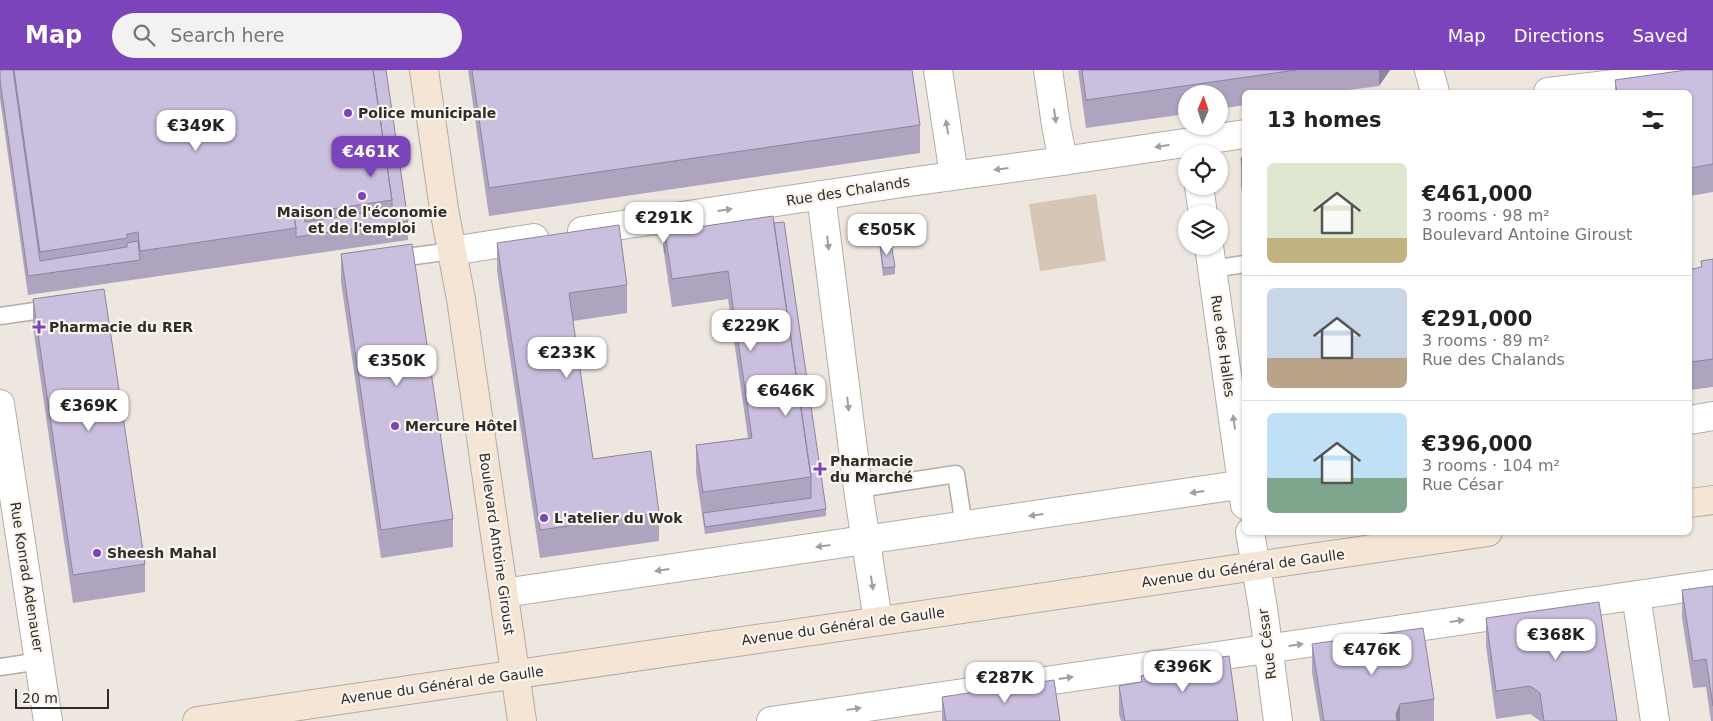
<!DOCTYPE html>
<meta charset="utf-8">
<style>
:root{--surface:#fff;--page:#f2f2f2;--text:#222;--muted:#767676;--line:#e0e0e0;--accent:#7c44ba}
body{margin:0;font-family:"DejaVu Sans",sans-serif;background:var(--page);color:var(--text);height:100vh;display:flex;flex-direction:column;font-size:19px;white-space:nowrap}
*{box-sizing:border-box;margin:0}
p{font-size:16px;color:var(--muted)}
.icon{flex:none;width:28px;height:28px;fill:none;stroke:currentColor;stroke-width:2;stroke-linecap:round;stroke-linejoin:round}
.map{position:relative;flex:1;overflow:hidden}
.drawer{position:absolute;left:1242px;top:20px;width:450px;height:445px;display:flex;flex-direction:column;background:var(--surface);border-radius:8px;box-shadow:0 1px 4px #0004}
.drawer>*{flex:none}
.needle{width:32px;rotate:2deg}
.fabs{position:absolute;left:1178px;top:15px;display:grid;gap:10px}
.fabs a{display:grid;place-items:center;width:50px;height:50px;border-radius:50%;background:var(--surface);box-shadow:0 1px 4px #0004;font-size:25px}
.scale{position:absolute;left:15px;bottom:12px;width:94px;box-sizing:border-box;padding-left:5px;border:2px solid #2f2d2a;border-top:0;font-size:14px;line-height:18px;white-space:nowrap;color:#2f2d2a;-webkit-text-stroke:4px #faf4ee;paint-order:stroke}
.price{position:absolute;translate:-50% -42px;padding:0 11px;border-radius:10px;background:#fff;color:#222;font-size:16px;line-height:32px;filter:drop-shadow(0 1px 2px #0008)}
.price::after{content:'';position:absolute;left:50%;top:30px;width:15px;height:11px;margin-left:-8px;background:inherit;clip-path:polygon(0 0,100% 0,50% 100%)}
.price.current{background:var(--accent);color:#fff}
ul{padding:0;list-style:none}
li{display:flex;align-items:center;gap:15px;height:125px;padding:0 25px}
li+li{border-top:1px solid var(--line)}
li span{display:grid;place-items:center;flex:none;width:140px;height:100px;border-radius:8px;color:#555}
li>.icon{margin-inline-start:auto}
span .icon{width:60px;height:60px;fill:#fffc;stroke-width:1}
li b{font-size:21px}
h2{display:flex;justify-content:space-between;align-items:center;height:60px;padding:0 25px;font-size:21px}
header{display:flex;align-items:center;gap:30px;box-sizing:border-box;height:70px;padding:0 25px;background:var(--accent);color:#fff}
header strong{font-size:24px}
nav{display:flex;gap:28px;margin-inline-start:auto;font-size:18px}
.search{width:350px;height:45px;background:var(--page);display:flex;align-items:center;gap:12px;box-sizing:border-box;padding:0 18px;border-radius:28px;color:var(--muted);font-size:19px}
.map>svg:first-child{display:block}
.green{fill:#d6c6b5}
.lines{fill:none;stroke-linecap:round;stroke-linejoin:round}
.lane-casing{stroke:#b2ada7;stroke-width:19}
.street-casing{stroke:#b2ada7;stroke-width:30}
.secondary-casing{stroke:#b2ada7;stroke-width:30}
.lane{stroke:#fff;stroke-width:16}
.street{stroke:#fff;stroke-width:28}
.secondary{stroke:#f4e5d5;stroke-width:28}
.wall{fill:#aea4bf}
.shaded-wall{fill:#8d869b}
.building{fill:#cabfde;stroke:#8d869b}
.oneway{fill:#a1a09f}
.poi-dot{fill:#7c44ba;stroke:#faf4ee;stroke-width:2}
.labels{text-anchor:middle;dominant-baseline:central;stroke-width:4.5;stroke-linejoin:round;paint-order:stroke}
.poi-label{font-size:14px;font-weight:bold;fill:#2f2d2a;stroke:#faf4ee;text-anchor:start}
.street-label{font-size:14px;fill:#2f2d2a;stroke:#faf4ee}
</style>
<header>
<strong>Map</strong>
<div class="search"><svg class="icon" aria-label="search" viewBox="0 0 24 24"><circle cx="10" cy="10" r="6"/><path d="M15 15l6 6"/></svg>Search here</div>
<nav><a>Map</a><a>Directions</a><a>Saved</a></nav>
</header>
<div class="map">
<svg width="1713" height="651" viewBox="0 0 1713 651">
<rect width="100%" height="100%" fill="#ede7e0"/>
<path class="green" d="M 1096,124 L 1106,191 L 1040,201 L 1029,134 Z"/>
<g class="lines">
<defs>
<path id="lane" d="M 392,189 L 452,181
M 1212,199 L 1245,194
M 0,246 L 55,238
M 858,419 L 956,404 L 964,456
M 0,597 L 40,591"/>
<path id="street" d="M 938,0 L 954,105
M 1048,0 L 1056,55 L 1063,91
M 1429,0 L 1435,22
M 1548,22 L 1713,2
M 1199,116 L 1203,144
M 821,125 L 858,419 L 878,551
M 582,161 L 902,113 L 1063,91 L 1245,64
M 1209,176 L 1245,435
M 452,181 L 534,168
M 0,334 L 48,651
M 1690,350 L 1713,346
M 1250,462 L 1263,538 L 1278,651
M 504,523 L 1245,414
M 1636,525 L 1655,651
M 771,651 L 1713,514"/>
<path id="secondary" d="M 424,0 L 444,139 L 461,229 L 522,651
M 1690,433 L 1713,430
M 197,651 L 1488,462"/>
</defs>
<use href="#lane" class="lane-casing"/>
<use href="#street" class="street-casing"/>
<use href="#secondary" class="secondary-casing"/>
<use href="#lane" class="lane"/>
<use href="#street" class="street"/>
<use href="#secondary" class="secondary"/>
</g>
<path class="wall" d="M 0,0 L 386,0 L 408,151 L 408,170 L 28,225 L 0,29 Z
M 468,0 L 912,0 L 920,55 L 920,83 L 489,146 Z
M 1078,0 L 1390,0 L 1379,16 L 1333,22 L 1245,22 L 1245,35 L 1219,39 L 1219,24 L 1186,24 L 1186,44 L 1086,58 Z
M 1713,0 L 1713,122 L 1690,126 L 1690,22 L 1615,22 L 1615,10 Z
M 1245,87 L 1245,141 L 1241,116 L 1241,88 Z
M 773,146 L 826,439 L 826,446 L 705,464 L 696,403 L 696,375 L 748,368 L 728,229 L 672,237 L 663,177 L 663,169 L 665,169 L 665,162 Z
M 497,173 L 627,215 L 627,243 L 573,251 L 593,389 L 659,443 L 659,471 L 540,488 L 497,201 Z
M 880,174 L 895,197 L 895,204 L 883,206 L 880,181 Z
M 341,184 L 453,449 L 453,477 L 381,488 L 341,212 Z
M 1713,189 L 1713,317 L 1690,320 L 1690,192 L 1692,199 L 1701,198 L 1701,191 Z
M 33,229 L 145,494 L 145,522 L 73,533 L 33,257 Z
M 1713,516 L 1713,651 L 1711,651 L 1706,617 L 1693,618 L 1682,548 L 1682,520 Z
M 1486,548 L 1617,651 L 1540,651 L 1530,644 L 1496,649 L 1486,576 Z
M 1312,574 L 1434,629 L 1434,651 L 1320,651 L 1312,602 Z
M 1151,597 L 1238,651 L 1121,651 L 1119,644 L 1119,616 L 1141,613 L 1141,606 L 1151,604 Z
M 942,627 L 1060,651 L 942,651 Z"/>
<path class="shaded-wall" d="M 1379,0 L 1390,0 L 1379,16 Z
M 1400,634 L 1400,651 L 1396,651 L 1396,644 Z"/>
<path class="building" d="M 0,0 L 13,0 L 40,191 L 127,177 L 127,173 L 138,171 L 140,190 L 28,206 L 0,10 Z
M 14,0 L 373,0 L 392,130 L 305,143 L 304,138 L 293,139 L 296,158 L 140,181 L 138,162 L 127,164 L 127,168 L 40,182 Z
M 373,0 L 386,0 L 408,151 L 296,167 L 296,158 L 294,148 L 304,147 L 305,152 L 392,139 L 392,130 Z
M 472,0 L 912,0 L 920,55 L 489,118 Z
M 1082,0 L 1296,0 L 1086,30 Z
M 1686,0 L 1713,0 L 1713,94 L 1690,98 L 1690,22 L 1617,22 L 1615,10 Z
M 1245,87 L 1245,113 L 1241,88 Z
M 773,146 L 811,407 L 703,422 L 696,375 L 752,368 L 728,201 L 672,209 L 665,162 Z
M 784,152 L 826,439 L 705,457 L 703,443 L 811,428 L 811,407 L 774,153 Z
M 619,155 L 627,215 L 569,223 L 593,389 L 651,381 L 659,443 L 540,460 L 497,173 Z
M 663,169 L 665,169 L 665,183 Z
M 891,173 L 895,197 L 883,198 L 880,174 Z
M 412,174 L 453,449 L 381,460 L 341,184 Z
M 1713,189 L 1713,289 L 1690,292 L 1690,192 L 1692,199 L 1702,197 L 1701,191 Z
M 104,219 L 145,494 L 73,505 L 33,229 Z
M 1713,516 L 1713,636 L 1706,589 L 1693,591 L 1682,520 Z
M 1599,532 L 1617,651 L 1544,651 L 1540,623 L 1530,616 L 1496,621 L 1486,548 Z
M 1423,558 L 1434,629 L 1400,634 L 1396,644 L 1397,651 L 1324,651 L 1312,574 Z
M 1229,586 L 1238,651 L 1125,651 L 1119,616 L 1142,612 L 1141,606 L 1152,604 L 1151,597 Z
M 1054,610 L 1060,651 L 946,651 L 942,627 Z"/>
<defs><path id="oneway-solid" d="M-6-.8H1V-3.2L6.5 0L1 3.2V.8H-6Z" transform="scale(1.25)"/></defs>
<g class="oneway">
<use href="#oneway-solid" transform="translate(1055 46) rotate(82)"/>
<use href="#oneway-solid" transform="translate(947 57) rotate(-99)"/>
<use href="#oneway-solid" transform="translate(1162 76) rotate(172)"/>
<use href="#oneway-solid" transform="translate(1001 99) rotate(173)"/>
<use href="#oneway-solid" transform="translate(725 140) rotate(-8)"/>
<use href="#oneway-solid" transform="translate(828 173) rotate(83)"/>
<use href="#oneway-solid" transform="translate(848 334) rotate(83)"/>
<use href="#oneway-solid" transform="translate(1234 352) rotate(-98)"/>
<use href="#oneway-solid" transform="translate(1197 422) rotate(172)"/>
<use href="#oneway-solid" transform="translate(1036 445) rotate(172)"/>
<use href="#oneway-solid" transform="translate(823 476) rotate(172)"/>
<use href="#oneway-solid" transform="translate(662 500) rotate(172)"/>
<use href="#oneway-solid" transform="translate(872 513) rotate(81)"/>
<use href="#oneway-solid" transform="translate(1457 551) rotate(-8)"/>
<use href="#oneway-solid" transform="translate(1296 575) rotate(-8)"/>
<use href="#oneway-solid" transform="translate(1066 608) rotate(-8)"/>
<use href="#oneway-solid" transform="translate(854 639) rotate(-8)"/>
</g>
<g class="poi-dot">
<circle cx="348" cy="43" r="5"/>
<circle cx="362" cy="126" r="5"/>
<path d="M36.5 249.5h5v5h5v5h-5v5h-5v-5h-5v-5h5z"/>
<circle cx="395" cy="356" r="5"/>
<path d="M817.5 391.5h5v5h5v5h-5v5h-5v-5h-5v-5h5z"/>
<circle cx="544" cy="448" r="5"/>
<circle cx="97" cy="483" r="5"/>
</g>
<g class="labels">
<g class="poi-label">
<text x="358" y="43">Police municipale</text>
<text x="362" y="142" text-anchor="middle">Maison de l'économie<tspan x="362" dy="16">et de l'emploi</tspan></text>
<text x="49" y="257">Pharmacie du RER</text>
<text x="405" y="356">Mercure Hôtel</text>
<text x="830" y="391">Pharmacie<tspan x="830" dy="16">du Marché</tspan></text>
<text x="554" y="448">L'atelier du Wok</text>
<text x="107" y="483">Sheesh Mahal</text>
</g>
<g class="street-label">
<text transform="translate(848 121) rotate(-9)">Rue des Chalands</text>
<text transform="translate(1223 276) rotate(82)">Rue des Halles</text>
<text transform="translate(497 474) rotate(82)">Boulevard Antoine Giroust</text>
<text transform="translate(1243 498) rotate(-8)">Avenue du Général de Gaulle</text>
<text transform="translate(27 507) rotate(81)">Rue Konrad Adenauer</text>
<text transform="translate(843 556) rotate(-8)">Avenue du Général de Gaulle</text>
<text transform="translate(1267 574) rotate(-97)">Rue César</text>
<text transform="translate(442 615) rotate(-8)">Avenue du Général de Gaulle</text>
</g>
</g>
</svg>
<div class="fabs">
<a><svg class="needle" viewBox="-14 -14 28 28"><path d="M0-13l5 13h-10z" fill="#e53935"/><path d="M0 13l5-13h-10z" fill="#767676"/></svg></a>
<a><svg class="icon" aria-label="locate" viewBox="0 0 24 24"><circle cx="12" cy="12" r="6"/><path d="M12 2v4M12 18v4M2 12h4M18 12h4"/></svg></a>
<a><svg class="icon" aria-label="layers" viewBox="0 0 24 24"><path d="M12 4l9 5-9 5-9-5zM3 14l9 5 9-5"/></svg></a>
</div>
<div class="scale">20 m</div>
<b class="price" style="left:196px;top:82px">€349K</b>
<b class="price current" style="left:371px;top:108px">€461K</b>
<b class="price" style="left:664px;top:174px">€291K</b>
<b class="price" style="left:887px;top:186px">€505K</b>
<b class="price" style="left:751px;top:282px">€229K</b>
<b class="price" style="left:567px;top:309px">€233K</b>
<b class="price" style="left:397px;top:317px">€350K</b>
<b class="price" style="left:786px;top:347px">€646K</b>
<b class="price" style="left:89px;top:362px">€369K</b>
<b class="price" style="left:1556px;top:591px">€368K</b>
<b class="price" style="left:1372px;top:606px">€476K</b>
<b class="price" style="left:1183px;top:623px">€396K</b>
<b class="price" style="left:1005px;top:634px">€287K</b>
<section class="drawer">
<h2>13 homes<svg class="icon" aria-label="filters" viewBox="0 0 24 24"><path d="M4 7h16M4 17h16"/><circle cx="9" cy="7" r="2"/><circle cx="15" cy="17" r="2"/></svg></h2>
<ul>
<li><span style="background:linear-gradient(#dfe7d0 75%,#c2b280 0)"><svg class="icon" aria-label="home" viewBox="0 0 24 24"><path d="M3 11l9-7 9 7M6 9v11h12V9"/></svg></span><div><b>€461,000</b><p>3 rooms · 98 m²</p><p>Boulevard Antoine Giroust</p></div></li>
<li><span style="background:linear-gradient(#c9d6e8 70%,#b9a48a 0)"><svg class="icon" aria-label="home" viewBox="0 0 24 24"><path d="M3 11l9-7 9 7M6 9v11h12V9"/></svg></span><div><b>€291,000</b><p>3 rooms · 89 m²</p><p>Rue des Chalands</p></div></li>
<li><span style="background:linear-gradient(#bfe0f5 65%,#7fa58c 0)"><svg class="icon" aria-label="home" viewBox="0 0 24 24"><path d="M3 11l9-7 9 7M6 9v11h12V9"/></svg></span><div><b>€396,000</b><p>3 rooms · 104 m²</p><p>Rue César</p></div></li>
</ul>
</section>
</div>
